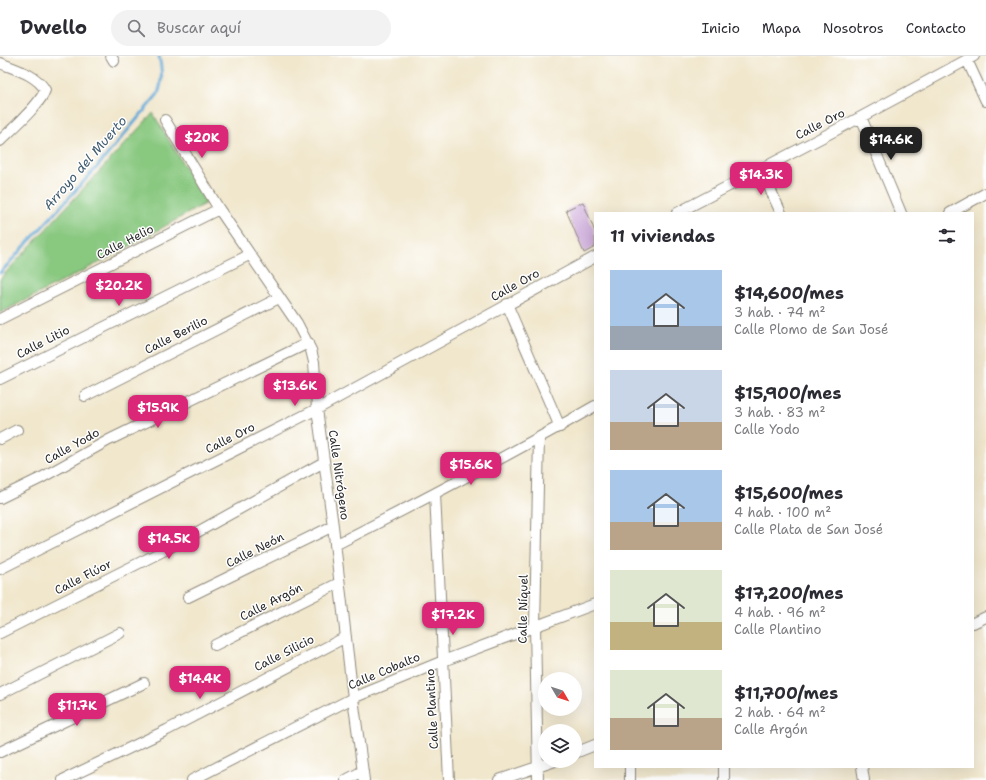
<!DOCTYPE html>
<html lang="es">
<meta charset="utf-8">
<style>
:root{--surface:#fff;--page:#f2f2f3;--text:#2b2b33;--muted:#7c7c81;--line:#e1e1e2;--accent:#db2777}
body{margin:0;font-family:"Shantell Sans",sans-serif;background:var(--page);color:var(--text);height:100vh;display:flex;flex-direction:column;font-size:15px;white-space:nowrap}
*{box-sizing:border-box;margin:0}
p{font-size:13px;color:var(--muted)}
.icon{flex:none;width:22px;height:22px;fill:none;stroke:currentColor;stroke-width:2;stroke-linecap:round;stroke-linejoin:round}
.map{position:relative;flex:1;overflow:hidden}
.panel{position:absolute;left:594px;top:156px;width:380px;height:556px;display:flex;flex-direction:column;background:var(--surface);border-radius:0px;box-shadow:0 4px 16px #0002}
.panel>*{flex:none}
.needle{width:26px;rotate:129deg}
.fabs{position:absolute;left:538px;top:616px;display:grid;gap:8px}
.fabs a{display:grid;place-items:center;width:44px;height:44px;border-radius:50%;background:var(--surface);box-shadow:0 4px 16px #0002;font-size:20px}
.price{position:absolute;translate:-50% -34px;padding:0 9px;border-radius:8px;background:var(--accent);color:#fff;font-size:13px;line-height:26px;filter:drop-shadow(0 1px 2px #0008)}
.price::after{content:'';position:absolute;left:50%;top:24px;width:12px;height:9px;margin-left:-6px;background:inherit;clip-path:polygon(0 0,100% 0,50% 100%)}
.price.on{background:#222;color:#fff}
ul{padding:0;list-style:none}
li{display:flex;align-items:center;gap:12px;height:100px;padding:0 16px}
li span{display:grid;place-items:center;flex:none;width:112px;height:80px;border-radius:0px;color:#555}
li>.icon{margin-inline-start:auto}
span .icon{width:48px;height:48px;fill:#fffc;stroke-width:1}
li b{font-size:17px}
h2{display:flex;justify-content:space-between;align-items:center;height:48px;padding:0 16px;font-size:17px}
header{display:flex;align-items:center;gap:24px;box-sizing:border-box;height:56px;padding:0 20px;background:var(--surface);border-bottom:1px solid var(--line)}
header strong{font-size:19px}
nav{display:flex;gap:22px;margin-inline-start:auto;font-size:14px}
.search{width:280px;height:36px;background:var(--page);display:flex;align-items:center;gap:10px;box-sizing:border-box;padding:0 14px;border-radius:22px;color:var(--muted);font-size:15px}
.map>svg:first-child{display:block}
.green{fill:#88c87f;stroke:#5a7a55}
.lines{fill:none;stroke-linecap:round;stroke-linejoin:round}
.stream{stroke:#61a8d7;stroke-width:3}
.building{fill:#cdabda}
.minor-casing{stroke:#8e897c;stroke-width:12}
.minor{stroke:#fff;stroke-width:10}
.labels{text-anchor:middle;dominant-baseline:central;stroke-width:3;stroke-linejoin:round;paint-order:stroke}
.street-label{font-size:12px;fill:#2b2b2b;stroke:#fff}
.water-label{font-size:13px;font-style:italic;fill:#415d70;stroke:#fff}
</style>
<header>
<strong>Dwello</strong>
<div class="search"><svg class="icon" aria-label="search" viewBox="0 0 24 24"><circle cx="10" cy="10" r="6"/><path d="M15 15l6 6"/></svg>Buscar aquí</div>
<nav><a>Inicio</a><a>Mapa</a><a>Nosotros</a><a>Contacto</a></nav>
</header>
<div class="map">
<svg width="986" height="724" viewBox="0 0 986 724">
<rect width="100%" height="100%" fill="#fff"/>
<filter id="ink" filterUnits="userSpaceOnUse"><feTurbulence type="fractalNoise" baseFrequency=".025" numOctaves="2"/><feDisplacementMap in="SourceGraphic" scale="8" xChannelSelector="R" yChannelSelector="G"/><feConvolveMatrix kernelMatrix="1 2 1 2 8 2 1 2 1" color-interpolation-filters="sRGB"/></filter>
<filter id="wash" filterUnits="userSpaceOnUse"><feTurbulence type="fractalNoise" baseFrequency=".012" numOctaves="4" result="noise"/><feDisplacementMap in="SourceGraphic" scale="16" xChannelSelector="R" yChannelSelector="G"/><feGaussianBlur stdDeviation="0.9" result="paint"/><feColorMatrix in="noise" values="0 0 0 0 0 0 0 0 0 0 0 0 0 0 0 0 0 1.4 0 .05"/><feComposite in="paint" operator="in"/></filter>
<g filter="url(#wash)">
<rect width="100%" height="100%" fill="#f1e7cd"/>
<path class="green" d="M 153,57 L 206,147 L 110,201 L 0,257 L 0,223 Z"/>
<g class="lines">
<path class="stream" d="M 0,217 L 97,111 L 158,38 C 163,24 162,14 159,0"/>
</g>
<g id="blocks">
<path class="building" d="M 583,146 L 595,176 L 595,191 L 584,197 L 566,154 Z"/>
</g>
</g>
<g filter="url(#ink)">
<use href="#blocks" fill-opacity="0" stroke="#8e897c" stroke-width="1"/>
<g class="lines">
<defs>
<path id="minor" d="M 111,0 L 114,5
M 967,4 L 986,45
M 0,7 C 15,13 37,19 45,34 C 41,48 11,74 0,85
M 861,61 L 901,157
M 165,64 L 219,153 L 297,267 L 311,294 L 314,306 L 317,353 L 333,470 L 353,642 L 364,724
M 761,113 L 781,157
M 677,157 L 861,61 L 974,0
M 950,157 L 986,137
M 507,248 L 560,371
M 0,263 L 219,153
M 0,323 L 249,199
M 85,340 L 279,242
M 0,383 L 17,374
M 435,438 L 449,724
M 0,442 L 41,422 L 109,384 L 308,287
M 335,489 C 423,444 510,399 595,350
M 0,513 L 317,353 L 595,201
M 188,541 L 333,470
M 973,567 L 986,561
M 0,577 L 165,494 L 324,406
M 215,589 L 339,527
M 0,638 L 120,577
M 0,696 L 144,627
M 575,697 L 595,689
M 630,711 L 630,724
M 724,711 L 724,724
M 862,711 L 864,724
M 63,724 L 167,674 L 346,581
M 192,724 L 353,642 L 443,605 L 595,548
M 346,724 L 363,715
M 499,724 L 555,705
M 538,724 L 535,570 L 539,382"/>
</defs>
<use href="#minor" class="minor-casing"/>
<use href="#minor" class="minor"/>
</g>
</g>
<g class="labels">
<g class="street-label">
<text transform="translate(820 68) rotate(-27)">Calle Oro</text>
<text transform="translate(125 186) rotate(-27)">Calle Helio</text>
<text transform="translate(515 229) rotate(-29)">Calle Oro</text>
<text transform="translate(176 279) rotate(-27)">Calle Berilio</text>
<text transform="translate(43 286) rotate(-27)">Calle Litio</text>
<text transform="translate(230 382) rotate(-27)">Calle Oro</text>
<text transform="translate(72 390) rotate(-29)">Calle Yodo</text>
<text transform="translate(339 419) rotate(82)">Calle Nitrógeno</text>
<text transform="translate(255 494) rotate(-27)">Calle Neón</text>
<text transform="translate(83 521) rotate(-27)">Calle Flúor</text>
<text transform="translate(271 546) rotate(-27)">Calle Argón</text>
<text transform="translate(523 553) rotate(-89)">Calle Níquel</text>
<text transform="translate(284 597) rotate(-27)">Calle Silicio</text>
<text transform="translate(384 615) rotate(-23)">Calle Cobalto</text>
<text transform="translate(432 653) rotate(-93)">Calle Plantino</text>
</g>
<g class="water-label">
<text transform="translate(85 107) rotate(-49)">Arroyo del Muerto</text>
</g>
</g>
</svg>
<div class="fabs">
<a><svg class="needle" viewBox="-14 -14 28 28"><path d="M0-13l5 13h-10z" fill="#e53935"/><path d="M0 13l5-13h-10z" fill="#7c7c81"/></svg></a>
<a><svg class="icon" aria-label="layers" viewBox="0 0 24 24"><path d="M12 4l9 5-9 5-9-5zM3 14l9 5 9-5"/></svg></a>
</div>
<b class="price" style="left:202px;top:103px">$20K</b>
<b class="price on" style="left:891px;top:105px">$14.6K</b>
<b class="price" style="left:761px;top:140px">$14.3K</b>
<b class="price" style="left:119px;top:251px">$20.2K</b>
<b class="price" style="left:295px;top:351px">$13.6K</b>
<b class="price" style="left:158px;top:373px">$15.9K</b>
<b class="price" style="left:471px;top:430px">$15.6K</b>
<b class="price" style="left:169px;top:504px">$14.5K</b>
<b class="price" style="left:453px;top:580px">$17.2K</b>
<b class="price" style="left:200px;top:644px">$14.4K</b>
<b class="price" style="left:77px;top:671px">$11.7K</b>
<section class="panel">
<h2>11 viviendas<svg class="icon" aria-label="filters" viewBox="0 0 24 24"><path d="M4 7h16M4 17h16"/><circle cx="9" cy="7" r="2"/><circle cx="15" cy="17" r="2"/></svg></h2>
<ul>
<li><span style="background:linear-gradient(#a9c7e8 70%,#9aa5b1 0)"><svg class="icon" aria-label="home" viewBox="0 0 24 24"><path d="M3 11l9-7 9 7M6 9v11h12V9"/></svg></span><div><b>$14,600/mes</b><p>3 hab. · 74 m²</p><p>Calle Plomo de San José</p></div></li>
<li><span style="background:linear-gradient(#c9d6e8 65%,#b9a48a 0)"><svg class="icon" aria-label="home" viewBox="0 0 24 24"><path d="M3 11l9-7 9 7M6 9v11h12V9"/></svg></span><div><b>$15,900/mes</b><p>3 hab. · 83 m²</p><p>Calle Yodo</p></div></li>
<li><span style="background:linear-gradient(#a9c7e8 65%,#b9a48a 0)"><svg class="icon" aria-label="home" viewBox="0 0 24 24"><path d="M3 11l9-7 9 7M6 9v11h12V9"/></svg></span><div><b>$15,600/mes</b><p>4 hab. · 100 m²</p><p>Calle Plata de San José</p></div></li>
<li><span style="background:linear-gradient(#dfe7d0 65%,#c2b280 0)"><svg class="icon" aria-label="home" viewBox="0 0 24 24"><path d="M3 11l9-7 9 7M6 9v11h12V9"/></svg></span><div><b>$17,200/mes</b><p>4 hab. · 96 m²</p><p>Calle Plantino</p></div></li>
<li><span style="background:linear-gradient(#dfe7d0 60%,#b9a48a 0)"><svg class="icon" aria-label="home" viewBox="0 0 24 24"><path d="M3 11l9-7 9 7M6 9v11h12V9"/></svg></span><div><b>$11,700/mes</b><p>2 hab. · 64 m²</p><p>Calle Argón</p></div></li>
</ul>
</section>
</div>
